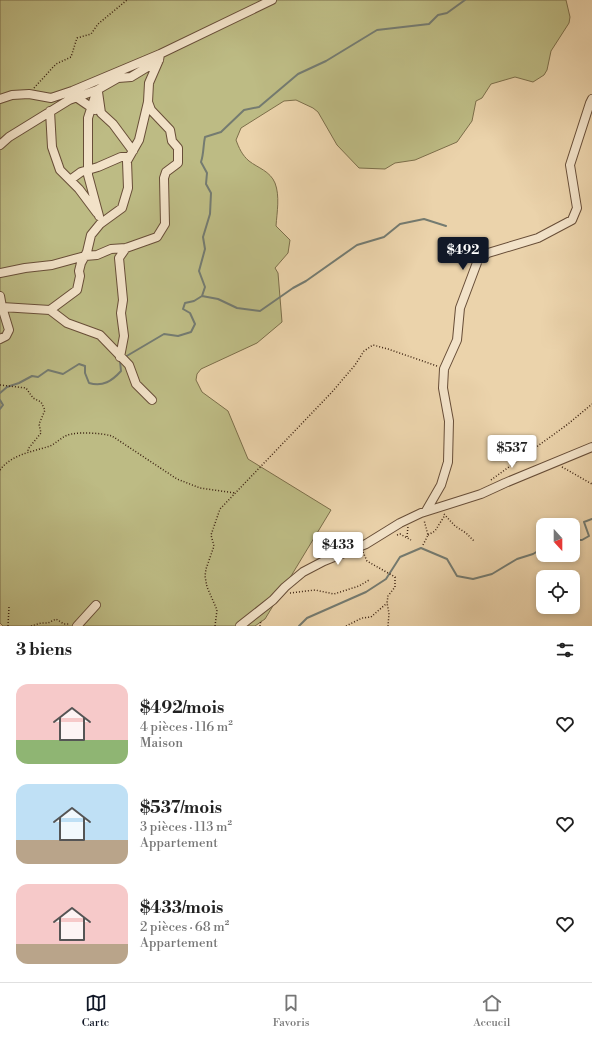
<!DOCTYPE html>
<html lang="fr">
<meta charset="utf-8">
<style>
:root{--surface:#fff;--page:#f2f2f2;--text:#222;--muted:#767676;--line:#e0e0e0;--accent:#111827}
body{margin:0;font-family:"Libre Bodoni",serif;background:var(--page);color:var(--text);height:100vh;display:flex;flex-direction:column;font-size:15px;white-space:nowrap}
*{box-sizing:border-box;margin:0}
p{font-size:13px;color:var(--muted)}
.icon{flex:none;width:22px;height:22px;fill:none;stroke:currentColor;stroke-width:2;stroke-linecap:round;stroke-linejoin:round}
.map{position:relative;height:626px;overflow:hidden}
.details{display:flex;flex-direction:column;background:var(--surface);flex:1}
.details>*{flex:none}
.needle{width:26px;rotate:159deg}
.fabs{position:absolute;left:536px;top:518px;display:grid;gap:8px}
.fabs a{display:grid;place-items:center;width:44px;height:44px;border-radius:8px;background:var(--surface);box-shadow:0 2px 6px #0003;font-size:20px}
.price{position:absolute;translate:-50% -34px;padding:0 9px;border-radius:4px;background:#fff;color:#222;font-size:13px;line-height:26px;filter:drop-shadow(0 1px 2px #0008)}
.price::after{content:'';position:absolute;left:50%;top:24px;width:12px;height:9px;margin-left:-6px;background:inherit;clip-path:polygon(0 0,100% 0,50% 100%)}
.price.current{background:var(--accent);color:#fff}
ul{padding:0;list-style:none}
li{display:flex;align-items:center;gap:12px;height:100px;padding:0 16px}
li span{display:grid;place-items:center;flex:none;width:112px;height:80px;border-radius:12px;color:#555}
li>.icon{margin-inline-start:auto}
span .icon{width:48px;height:48px;fill:#fffc;stroke-width:1}
li b{font-size:17px}
h2{display:flex;justify-content:space-between;align-items:center;height:48px;padding:0 16px;font-size:17px}
.tabs{display:flex;justify-content:space-around;align-items:center;height:56px;border-top:1px solid var(--line);background:var(--surface);font-size:11px;color:var(--muted)}
.tabs a{display:grid;justify-items:center;gap:2px}
.tabs .current{color:var(--accent)}
.map>svg:first-child{display:block}
.green{fill:#bdbb84;stroke:#7c6e4a}
.lines{fill:none;stroke-linecap:round;stroke-linejoin:round}
.stream{stroke:#747b71;stroke-width:2}
.minor-casing{stroke:#684e38;stroke-width:10}
.path{stroke:#3c2211;stroke-width:1.5;stroke-dasharray:1 2;stroke-linecap:butt}
.minor{stroke:#f2e2c8;stroke-width:8}
</style>
<div class="map">
<svg width="592" height="626" viewBox="0 0 592 626">
<rect width="100%" height="100%" fill="#ebd3ab"/>
<filter id="stains"><feTurbulence type="fractalNoise" baseFrequency=".005" numOctaves="4"/><feColorMatrix values="0 0 0 0 .2 0 0 0 0 .09 0 0 0 0 .02 0 0 0 .5 -.17"/></filter>
<radialGradient id="worn" r=".72"><stop offset=".6" stop-color="#630" stop-opacity="0"/><stop offset="1" stop-color="#630" stop-opacity=".3"/></radialGradient>
<path class="green" d="M 0,0 L 566,0 L 570,17 L 569,23 L 551,51 L 547,70 L 544,75 L 533,82 L 515,77 L 491,84 L 482,98 L 476,101 L 472,121 L 457,142 L 415,160 L 395,163 L 385,169 L 359,168 L 337,145 L 318,112 L 313,108 L 296,100 L 284,101 L 241,128 L 236,140 C 239,148 242,155 249,161 C 258,168 270,171 275,183 C 280,196 277,212 276,226 L 290,240 L 288,253 L 275,268 L 278,273 L 282,322 L 257,343 L 201,369 L 197,374 L 196,380 L 202,392 L 228,411 L 248,459 L 331,510 L 265,619 L 255,626 L 3,626 L 0,623 Z"/>
<g class="lines">
<path class="stream" d="M 202,296 L 205,287 L 199,271 L 205,249 L 203,237 L 210,214 L 211,193 L 206,184 L 207,173 L 201,162 C 204,153 203,146 205,137 L 221,132 L 244,110 L 259,107 L 298,74 L 326,61 L 377,30 L 429,24 L 438,15 L 447,13 L 465,0
M 125,357 L 164,334 L 178,336 L 191,332 L 195,324 L 190,313 L 183,309 L 185,303 L 194,301 L 202,296 L 218,299 L 237,308 L 260,311 L 293,288 L 306,281 L 357,245 L 384,237 L 400,224 L 424,219 L 446,226
M 0,393 L 7,387 L 19,383 L 32,376 L 38,377 L 48,370 L 63,374 L 79,364 L 85,366 L 85,373 L 89,383 C 103,387 112,381 121,371 L 120,361
M 0,400 L 3,405 L 0,409
M 573,540 L 582,540 L 589,536 L 584,522 L 592,519
M 299,626 L 307,618 L 366,592 L 386,579 L 400,557 L 421,548 L 447,559 L 457,576 L 473,579 L 492,574 L 517,559 L 533,554 L 543,548"/>
<defs>
<path id="minor" d="M 97,90 L 88,118 L 88,175 L 99,216
M 98,92 L 101,113 L 113,124 L 133,151
M 76,97 L 95,110
M 0,99 L 12,95 L 29,94 L 51,98 L 72,91 L 160,54 L 272,0
M 50,111 L 52,147 L 60,170 L 79,189 L 97,213
M 0,145 L 9,137 L 69,100 L 97,90 L 118,78 L 131,77 L 159,60
M 70,180 L 81,172 L 98,167 L 121,157 L 129,157
M 0,273 L 25,268 L 52,265 L 85,256 L 97,255 L 111,249 L 126,248 L 157,237 L 165,224 L 164,178 L 166,172 L 178,163 L 178,148 L 172,141 L 170,130 L 151,110 L 148,102
M 0,296 L 2,307 L 50,310
M 0,307 L 2,307 L 9,330 L 6,336 L 0,339
M 120,357 L 124,336 L 121,313 L 123,300 L 119,258 L 126,248
M 152,400 L 136,384 L 129,365 L 100,335 L 67,323 L 50,310 L 77,290 L 80,276 L 79,271 L 81,263 L 87,252 L 91,235 L 100,224 L 122,208 L 128,188 L 127,161 L 139,140 L 148,102 L 149,83 L 159,60 L 160,54
M 426,511 L 441,485 L 448,462 L 449,421 L 443,388 L 444,369 L 457,340 L 460,308 L 478,260 L 488,253 L 538,238 L 572,220 L 577,208 L 570,165 L 590,103 L 592,99
M 77,626 L 96,605
M 240,626 L 273,600 L 285,587 L 303,572 L 324,561 L 366,544 L 400,523 L 421,513 L 481,494 L 505,483 L 592,447"/>
</defs>
<use href="#minor" class="minor-casing"/>
<path class="path" d="M 34,88 L 56,64 L 71,57 L 77,38 L 91,34 L 98,24 L 127,0
M 0,385 L 26,388 L 33,398 L 41,402 L 45,410 L 39,424 L 41,433 L 28,449 L 28,452
M 562,467 L 592,484
M 0,470 C 12,454 32,452 50,446 C 57,443 63,435 72,434 C 83,432 101,433 112,436 L 177,479 L 200,488 L 235,493
M 491,480 L 568,424 L 592,404
M 444,514 L 455,526 L 466,533 L 475,542
M 397,535 L 400,534 L 411,540
M 428,535 L 435,531 L 445,515
M 407,537 L 408,526
M 423,545 L 428,535 L 424,520
M 363,552 L 367,561 L 395,577 L 395,587 L 388,596 L 387,603 L 389,613 L 388,626
M 290,593 L 315,590 L 334,594 L 359,586 L 369,580
M 8,626 L 9,607
M 31,626 L 41,623 L 48,623 L 56,619 L 64,624 L 69,624
M 215,626 L 217,610 L 207,587 L 205,576 L 206,569 L 214,546 L 211,535 L 220,509 L 332,392 L 355,365 L 364,351 L 373,345 L 388,349 L 437,366
M 260,626 L 261,620
M 346,626 L 362,618 L 371,617 L 387,603"/>
<use href="#minor" class="minor"/>
</g>
<rect width="100%" height="100%" filter="url(#stains)"/>
<rect width="100%" height="100%" fill="url(#worn)"/>
</svg>
<div class="fabs">
<a><svg class="needle" viewBox="-14 -14 28 28"><path d="M0-13l5 13h-10z" fill="#e53935"/><path d="M0 13l5-13h-10z" fill="#767676"/></svg></a>
<a><svg class="icon" aria-label="locate" viewBox="0 0 24 24"><circle cx="12" cy="12" r="6"/><path d="M12 2v4M12 18v4M2 12h4M18 12h4"/></svg></a>
</div>
<b class="price current" style="left:463px;top:271px">$492</b>
<b class="price" style="left:512px;top:469px">$537</b>
<b class="price" style="left:338px;top:566px">$433</b>
</div>
<section class="details">
<h2>3 biens<svg class="icon" aria-label="filters" viewBox="0 0 24 24"><path d="M4 7h16M4 17h16"/><circle cx="9" cy="7" r="2"/><circle cx="15" cy="17" r="2"/></svg></h2>
<ul>
<li><span style="background:linear-gradient(#f6c9c9 70%,#8fb573 0)"><svg class="icon" aria-label="home" viewBox="0 0 24 24"><path d="M3 11l9-7 9 7M6 9v11h12V9"/></svg></span><div><b>$492/mois</b><p>4 pièces · 116 m²</p><p>Maison</p></div><svg class="icon" aria-label="heart" viewBox="0 0 24 24"><path d="M12 20l-8-8c-3-5 5-10 8-4 3-6 11-1 8 4z"/></svg></li>
<li><span style="background:linear-gradient(#bfe0f5 70%,#b9a48a 0)"><svg class="icon" aria-label="home" viewBox="0 0 24 24"><path d="M3 11l9-7 9 7M6 9v11h12V9"/></svg></span><div><b>$537/mois</b><p>3 pièces · 113 m²</p><p>Appartement</p></div><svg class="icon" aria-label="heart" viewBox="0 0 24 24"><path d="M12 20l-8-8c-3-5 5-10 8-4 3-6 11-1 8 4z"/></svg></li>
<li><span style="background:linear-gradient(#f6c9c9 75%,#b9a48a 0)"><svg class="icon" aria-label="home" viewBox="0 0 24 24"><path d="M3 11l9-7 9 7M6 9v11h12V9"/></svg></span><div><b>$433/mois</b><p>2 pièces · 68 m²</p><p>Appartement</p></div><svg class="icon" aria-label="heart" viewBox="0 0 24 24"><path d="M12 20l-8-8c-3-5 5-10 8-4 3-6 11-1 8 4z"/></svg></li>
</ul>
</section>
<nav class="tabs">
<a class="current"><svg class="icon" aria-label="map" viewBox="0 0 24 24"><path d="M3 6l6-2 6 2 6-2v14l-6 2-6-2-6 2zM9 4v14M15 6v14"/></svg>Carte</a>
<a><svg class="icon" aria-label="saved" viewBox="0 0 24 24"><path d="M7 4h10v16l-5-4-5 4z"/></svg>Favoris</a>
<a><svg class="icon" aria-label="home" viewBox="0 0 24 24"><path d="M3 11l9-7 9 7M6 9v11h12V9"/></svg>Accueil</a>
</nav>
